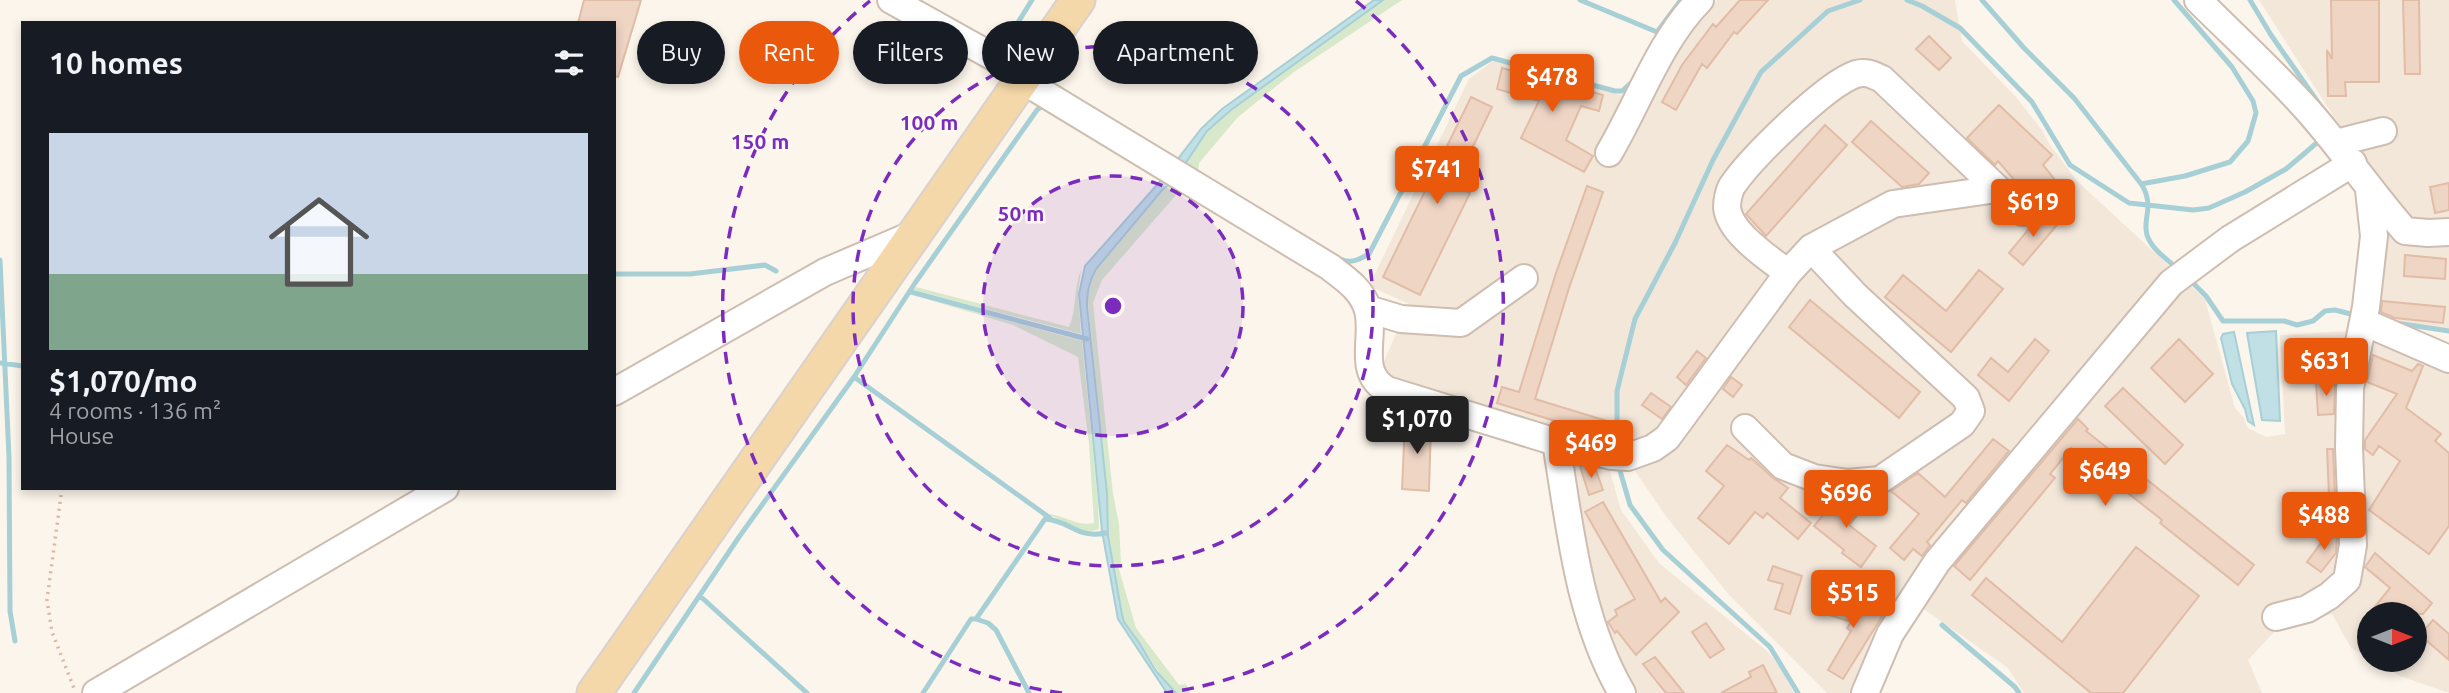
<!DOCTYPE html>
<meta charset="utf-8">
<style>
:root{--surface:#171b24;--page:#242831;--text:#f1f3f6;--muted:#9ea1a6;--line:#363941;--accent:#ea580c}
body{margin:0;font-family:Ubuntu,sans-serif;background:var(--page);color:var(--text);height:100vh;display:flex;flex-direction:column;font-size:26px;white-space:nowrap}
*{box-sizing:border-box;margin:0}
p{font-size:23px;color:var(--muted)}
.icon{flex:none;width:38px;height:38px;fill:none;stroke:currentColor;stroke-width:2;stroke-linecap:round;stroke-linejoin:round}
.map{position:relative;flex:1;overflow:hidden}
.sheet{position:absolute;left:21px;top:21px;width:595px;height:469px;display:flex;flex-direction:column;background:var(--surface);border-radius:0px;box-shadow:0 4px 10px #0003}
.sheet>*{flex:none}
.hud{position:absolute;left:637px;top:21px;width:665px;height:63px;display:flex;gap:14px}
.needle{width:46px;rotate:90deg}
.buttons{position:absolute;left:2357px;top:602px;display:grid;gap:14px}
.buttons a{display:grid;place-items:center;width:70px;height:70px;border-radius:50%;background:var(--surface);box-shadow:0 4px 10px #0003;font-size:35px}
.price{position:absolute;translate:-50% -60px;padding:0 16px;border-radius:7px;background:var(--accent);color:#fff;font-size:23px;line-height:46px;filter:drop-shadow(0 2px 4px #0008)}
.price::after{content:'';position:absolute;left:50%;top:42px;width:21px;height:16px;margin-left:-10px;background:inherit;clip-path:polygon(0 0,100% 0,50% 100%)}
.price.on{background:#222;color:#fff}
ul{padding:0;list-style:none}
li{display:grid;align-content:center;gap:14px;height:371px;padding:0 28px}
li+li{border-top:2px solid var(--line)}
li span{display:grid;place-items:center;height:217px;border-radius:0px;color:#555}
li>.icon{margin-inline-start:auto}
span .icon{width:126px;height:126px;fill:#fffc;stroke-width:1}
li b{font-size:30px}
h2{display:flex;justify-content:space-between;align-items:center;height:84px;padding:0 28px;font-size:30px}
.chip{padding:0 24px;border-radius:32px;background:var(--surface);box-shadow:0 4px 10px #0003;font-size:24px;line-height:63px}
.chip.on{background:var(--accent);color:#fff}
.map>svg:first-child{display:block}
.residential{fill:#f3e7da}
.green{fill:#d7e9ca}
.water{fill:#c0e0e5;stroke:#a7cfd6;stroke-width:2}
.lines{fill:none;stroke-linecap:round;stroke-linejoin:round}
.stream{stroke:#a7cfd6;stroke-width:5}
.building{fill:#efd5c4;stroke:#e1bca6;stroke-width:2}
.minor-casing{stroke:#cebdb1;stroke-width:30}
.major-casing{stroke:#d9d1ce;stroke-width:37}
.path{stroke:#d5b8a7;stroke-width:3.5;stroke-dasharray:2 5;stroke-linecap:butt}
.minor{stroke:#fff;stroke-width:26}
.major{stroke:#f5d8a9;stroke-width:33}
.ring{fill:none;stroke:#7b2cbf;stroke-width:3.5;stroke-dasharray:12 9}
.centre{fill:#7b2cbf;stroke:#fef9f2;stroke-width:3.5}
.ring-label{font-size:21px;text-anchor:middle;font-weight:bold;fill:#7b2cbf;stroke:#fef9f2;stroke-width:5;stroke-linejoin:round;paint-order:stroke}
</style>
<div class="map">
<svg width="2449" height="693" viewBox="0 0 2449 693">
<rect width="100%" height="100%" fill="#fcf5eb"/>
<path class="residential" d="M 1717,0 L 1955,0 L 1962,41 L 2015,96 L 2042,130 L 2050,145 L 2078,182 L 2205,299 L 2235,408 L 2244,418 L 2248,428 L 2266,437 L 2285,434 L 2280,335 L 2351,331 L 2373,300 L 2397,201 L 2332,114 L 2259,0 L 2449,0 L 2449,329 L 2383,320 L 2449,365 L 2449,693 L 2400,676 L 2372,660 L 2415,660 L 2415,614 L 2370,614 L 2369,658 L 2351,648 L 2332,614 L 2274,632 L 2248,660 L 2262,693 L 2024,693 L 2008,668 L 1905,596 L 1856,693 L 1827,693 L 1729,595 L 1665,515 L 1633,468 L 1609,468 L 1621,510 L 1659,563 L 1768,652 L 1780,668 L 1794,693 L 1628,693 L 1596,622 L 1561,433 L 1384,375 L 1381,368 L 1409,304 L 1369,286 L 1469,79 L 1494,60 L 1643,101 L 1670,58 Z"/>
<path class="green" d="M 1383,0 L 1402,0 L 1294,72 L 1238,117 L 1199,163 L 1198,171 L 1192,171 L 1184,166 L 1207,131 L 1231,110 Z
M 1173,182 L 1183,187 L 1102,280 L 1093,303 L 1113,494 L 1119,524 L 1121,563 L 1118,566 L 1136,628 L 1179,685 L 1186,684 L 1190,693 L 1176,693 C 1159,677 1153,661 1140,643 C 1133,633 1125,626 1122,615 L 1108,536 L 1107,493 L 1087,293 L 1096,269 L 1163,189 Z
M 1081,270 L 1078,294 L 1081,334 L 914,290 L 916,287 L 1069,327 C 1077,309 1073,289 1081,270 Z
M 913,295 L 1082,341 L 1098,501 L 1099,529 L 1086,533 L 1048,514 C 1064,515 1078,527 1094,523 L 1089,444 L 1078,357 L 1013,325 Z"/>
<path class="water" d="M 1374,0 L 1383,0 L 1231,110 L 1207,131 L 1173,182 L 1163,189 L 1096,269 C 1089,282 1087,292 1087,306 L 1107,493 L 1108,536 L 1122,615 L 1124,622 L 1140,644 L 1156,671 L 1176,693 L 1167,693 L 1118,619 L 1102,531 L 1079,294 L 1085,266 L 1163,178 L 1201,129 L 1222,109 Z
M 2276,331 L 2280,421 L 2262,420 L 2247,333 Z
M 2234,332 L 2254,425 L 2248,421 L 2245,409 L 2232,384 L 2221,338 L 2223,334 Z"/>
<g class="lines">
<path class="stream" d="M 1580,0 L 1657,32
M 1907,0 L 1922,6 L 1960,28 L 2032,102 L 2070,165 L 2129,203 L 2193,210 L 2209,208 L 2245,192 L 2286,169 L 2319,141
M 1982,0 L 2024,48 L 2074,98 L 2142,185 C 2155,208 2142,218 2147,235 C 2152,250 2167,259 2178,269
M 2250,0 L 2271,35 L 2322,108
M 1658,36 L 1660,34 L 1657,32 L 1681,0
M 1002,48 L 1032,0
M 2141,184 L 2185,176 L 2230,162 L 2248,141 L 2256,113 L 2253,101 L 2232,67 L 2174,0
M 1340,259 C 1351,264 1358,260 1369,254 L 1461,76 L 1492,58 L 1615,91 L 1622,91 L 1633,81
M 0,260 L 9,457 L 10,611 L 15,641
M 614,274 L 690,274 L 765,265 L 776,271
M 2190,280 L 2206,296 L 2223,321 L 2284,321 L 2297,325 L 2313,321 L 2325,311 L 2335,310 L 2355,315
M 911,292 L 1087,339
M 2396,323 L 2449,331
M 0,363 L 23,366
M 854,377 L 1050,518
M 1617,449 L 1617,391 L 1635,319 L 1675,243 L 1713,160 L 1761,72 L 1828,11 L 1860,0
M 1618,464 L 1630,505 L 1663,550 L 1770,647 L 1798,693
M 700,596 L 807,693
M 976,619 L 988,623 L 996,630 L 1029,693
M 1942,625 L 2015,687 L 2019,693
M 634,693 L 739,537 L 854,377 L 915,283 L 1037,110 L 1042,106 L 1046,107
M 923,693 L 971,619 L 976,619 L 1045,519 C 1072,521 1076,539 1106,533"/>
</g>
<path class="building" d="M 584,0 L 641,0 L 618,77 L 614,76 L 614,23 L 578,23 Z
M 1740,0 L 1768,0 L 1737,34 L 1734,32 L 1707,68 L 1702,64 L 1676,110 L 1662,102 L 1682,65 L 1713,24 L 1716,27 Z
M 2331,0 L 2379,0 L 2379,82 L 2345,82 L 2346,96 L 2328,96 L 2327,50 L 2332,59 Z
M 2403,0 L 2419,0 L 2420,74 L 2405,74 Z
M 1929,36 L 1951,58 L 1939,70 L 1916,49 Z
M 1502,68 L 1603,95 L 1599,111 L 1581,106 L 1566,140 L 1593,156 L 1584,172 L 1521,138 L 1539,101 L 1497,89 Z
M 1471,97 L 1492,107 L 1454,186 L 1470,193 L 1420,295 L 1383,277 Z
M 1999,105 L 2052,155 L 2043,165 L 2060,186 L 2036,205 L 1998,161 L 1995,165 L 1967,138 Z
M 1871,121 L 1929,173 L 1919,184 L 1902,187 L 1852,142 Z
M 1825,125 L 1847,145 L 1766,236 L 1746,214 Z
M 2449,183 L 2449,210 L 2435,213 L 2430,187 Z
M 1587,186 L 1603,192 L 1569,288 L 1535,399 L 1610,422 L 1605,438 L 1577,431 L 1578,428 L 1497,403 L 1502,387 L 1519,392 L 1556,273 Z
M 2042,213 L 2057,225 L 2023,265 L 2009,253 Z
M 2405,255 L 2446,259 L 2445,279 L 2404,276 Z
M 1979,270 L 2003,289 L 1951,352 L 1885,297 L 1903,275 L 1946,311 Z
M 1810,300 L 1920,392 L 1899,418 L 1789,327 Z
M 2382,301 L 2445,307 L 2443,323 L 2395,318 L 2381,312 Z
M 2035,339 L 2049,351 L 2009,401 L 1978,375 L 1991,358 L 2008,372 Z
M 2179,339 L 2213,374 L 2185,402 L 2151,368 Z
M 2306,348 L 2325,348 L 2324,374 L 2305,373 Z
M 1697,351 L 1706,358 L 1686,385 L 1677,377 Z
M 2373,355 L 2412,371 L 2418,364 L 2423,366 L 2406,408 L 2441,434 L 2435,441 L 2449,453 L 2449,526 L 2429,554 L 2369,510 L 2400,461 L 2379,446 L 2373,455 L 2365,449 L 2365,440 L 2397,394 L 2367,382 Z
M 1731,377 L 1742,385 L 1733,397 L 1723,389 Z
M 2335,382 L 2334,414 L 2318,415 L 2316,383 Z
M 2123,388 L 2183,445 L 2165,464 L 2105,406 Z
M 1651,393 L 1671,407 L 1662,419 L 1642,405 Z
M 2078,419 L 2088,429 L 2086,431 L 2254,565 L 2238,585 L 2160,523 L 2162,520 L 2071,448 L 2050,474 L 2055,478 L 1970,580 L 1954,566 Z
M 1405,422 L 1431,423 L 1429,491 L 1402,489 Z
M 1993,439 L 2009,451 L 1966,503 L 1962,500 L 1927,542 L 1930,545 L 1922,556 L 1913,549 L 1904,560 L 1890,548 L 1919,514 L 1891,491 L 1918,473 L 1945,497 Z
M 1727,445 L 1749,460 L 1751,458 L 1772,477 L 1788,488 L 1780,498 L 1811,523 L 1798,539 L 1767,513 L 1763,518 L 1755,512 L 1729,544 L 1698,518 L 1724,486 L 1706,471 Z
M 2327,449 L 2333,449 L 2335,496 L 2329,496 Z
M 1582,465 L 1595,468 L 1603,490 L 1589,495 L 1580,466 Z
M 1838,497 L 1854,498 L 1864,507 L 1849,525 L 1876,546 L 1861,567 L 1842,553 L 1844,550 L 1814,526 Z
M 1603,502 L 1661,602 L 1665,598 L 1679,612 L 1636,655 L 1617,631 L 1615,633 L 1608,622 L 1617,615 L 1615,610 L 1635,599 L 1585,512 Z
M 2330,531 L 2337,536 L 2336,553 L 2321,572 L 2307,562 Z
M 2136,547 L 2199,596 L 2123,693 L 2091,693 L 1972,595 L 1986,578 L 2062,642 Z
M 2375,553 L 2432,603 L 2423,614 L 2369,614 L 2390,588 L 2365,567 Z
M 1773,566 L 1802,576 L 1790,614 L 1775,609 L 1783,584 L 1768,580 Z
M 1838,591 L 1865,601 L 1883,615 L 1843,679 L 1828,670 L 1851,631 L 1847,628 L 1851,622 L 1830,615 Z
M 2433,620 L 2449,634 L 2449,660 L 2420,635 Z
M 1706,623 L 1724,649 L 1710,658 L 1692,632 Z
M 1655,657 L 1684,693 L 1666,693 L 1657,682 L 1643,664 Z
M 1763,665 L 1777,693 L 1721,693 L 1751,677 L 1749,672 Z"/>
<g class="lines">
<defs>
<path id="minor" d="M 891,0 L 997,59 L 1022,80 L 1330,267 C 1345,279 1360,288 1367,307 C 1377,336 1355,371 1387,390 L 1556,442 L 1611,456 L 1628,457 L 1653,448 L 1667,438 L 1788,273 L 1811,248 L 1893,204 L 1997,189
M 2198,0 C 2236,38 2276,74 2311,114 C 2344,152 2372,193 2405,231 L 2428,233 L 2449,232
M 2336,143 L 2383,131
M 1609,153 C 1638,104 1660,40 1700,0
M 1788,273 C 1770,259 1729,233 1727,207 C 1727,201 1729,191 1732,186 C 1751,158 1826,84 1856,74 C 1867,71 1873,75 1882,79 L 2022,212
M 1368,309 L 1401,319 L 1461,323 L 1524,278
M 2364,322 L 2449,359
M 614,392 L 825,272 L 914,234
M 1745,428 L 1783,466 L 1814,478 L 1848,483 L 1880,480 L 1962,424 L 1971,411 L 1966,398 L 1855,295 L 1811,248
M 1556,442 C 1570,527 1578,617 1622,693
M 2276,617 L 2307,609 L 2329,596 L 2347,580 L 2353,545 L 2349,448 L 2350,388 L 2366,307 L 2374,236 L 2369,190
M 96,693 L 445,488
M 1865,693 L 1890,634 L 1937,562 L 2171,283 L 2230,239 L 2353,163"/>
<path id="major" d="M 594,693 L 1078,0"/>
</defs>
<use href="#minor" class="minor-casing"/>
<use href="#major" class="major-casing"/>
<path class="path" d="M 62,488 L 47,600 L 52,632 L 75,691"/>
<use href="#minor" class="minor"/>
<use href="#major" class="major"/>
</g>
<circle cx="1113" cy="306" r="130" fill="#7b2cbf" fill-opacity=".12"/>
<g class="ring">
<circle cx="1113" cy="306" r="130"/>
<circle cx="1113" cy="306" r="260"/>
<path d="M1062 693A390 390 0 0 1 870 1M1356 1A390 390 0 0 1 1164 693"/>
</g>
<circle cx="1113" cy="306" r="10" class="centre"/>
<g class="ring-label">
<text x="929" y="130">100 m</text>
<text x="760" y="149">150 m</text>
<text x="1021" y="221">50 m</text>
</g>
</svg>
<div class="buttons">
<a><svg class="needle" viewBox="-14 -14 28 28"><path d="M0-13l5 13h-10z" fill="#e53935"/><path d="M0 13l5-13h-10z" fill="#9ea1a6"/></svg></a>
</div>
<b class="price" style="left:1552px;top:114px">$478</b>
<b class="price" style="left:1437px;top:206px">$741</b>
<b class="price" style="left:2033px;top:239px">$619</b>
<b class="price" style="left:2326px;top:398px">$631</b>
<b class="price on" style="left:1417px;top:456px">$1,070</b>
<b class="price" style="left:1591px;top:480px">$469</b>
<b class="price" style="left:2105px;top:508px">$649</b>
<b class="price" style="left:1846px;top:530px">$696</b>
<b class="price" style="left:2324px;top:552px">$488</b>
<b class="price" style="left:1853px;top:630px">$515</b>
<div class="hud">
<a class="chip">Buy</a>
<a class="chip on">Rent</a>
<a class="chip">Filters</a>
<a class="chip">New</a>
<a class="chip">Apartment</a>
</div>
<section class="sheet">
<h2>10 homes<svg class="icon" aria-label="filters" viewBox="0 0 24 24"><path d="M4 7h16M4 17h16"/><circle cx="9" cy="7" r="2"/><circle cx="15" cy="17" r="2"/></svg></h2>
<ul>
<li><span style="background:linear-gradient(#c9d6e8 65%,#7fa58c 0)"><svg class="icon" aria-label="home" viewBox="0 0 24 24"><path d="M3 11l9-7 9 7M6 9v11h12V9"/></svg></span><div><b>$1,070/mo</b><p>4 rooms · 136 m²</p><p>House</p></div></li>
</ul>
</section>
</div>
